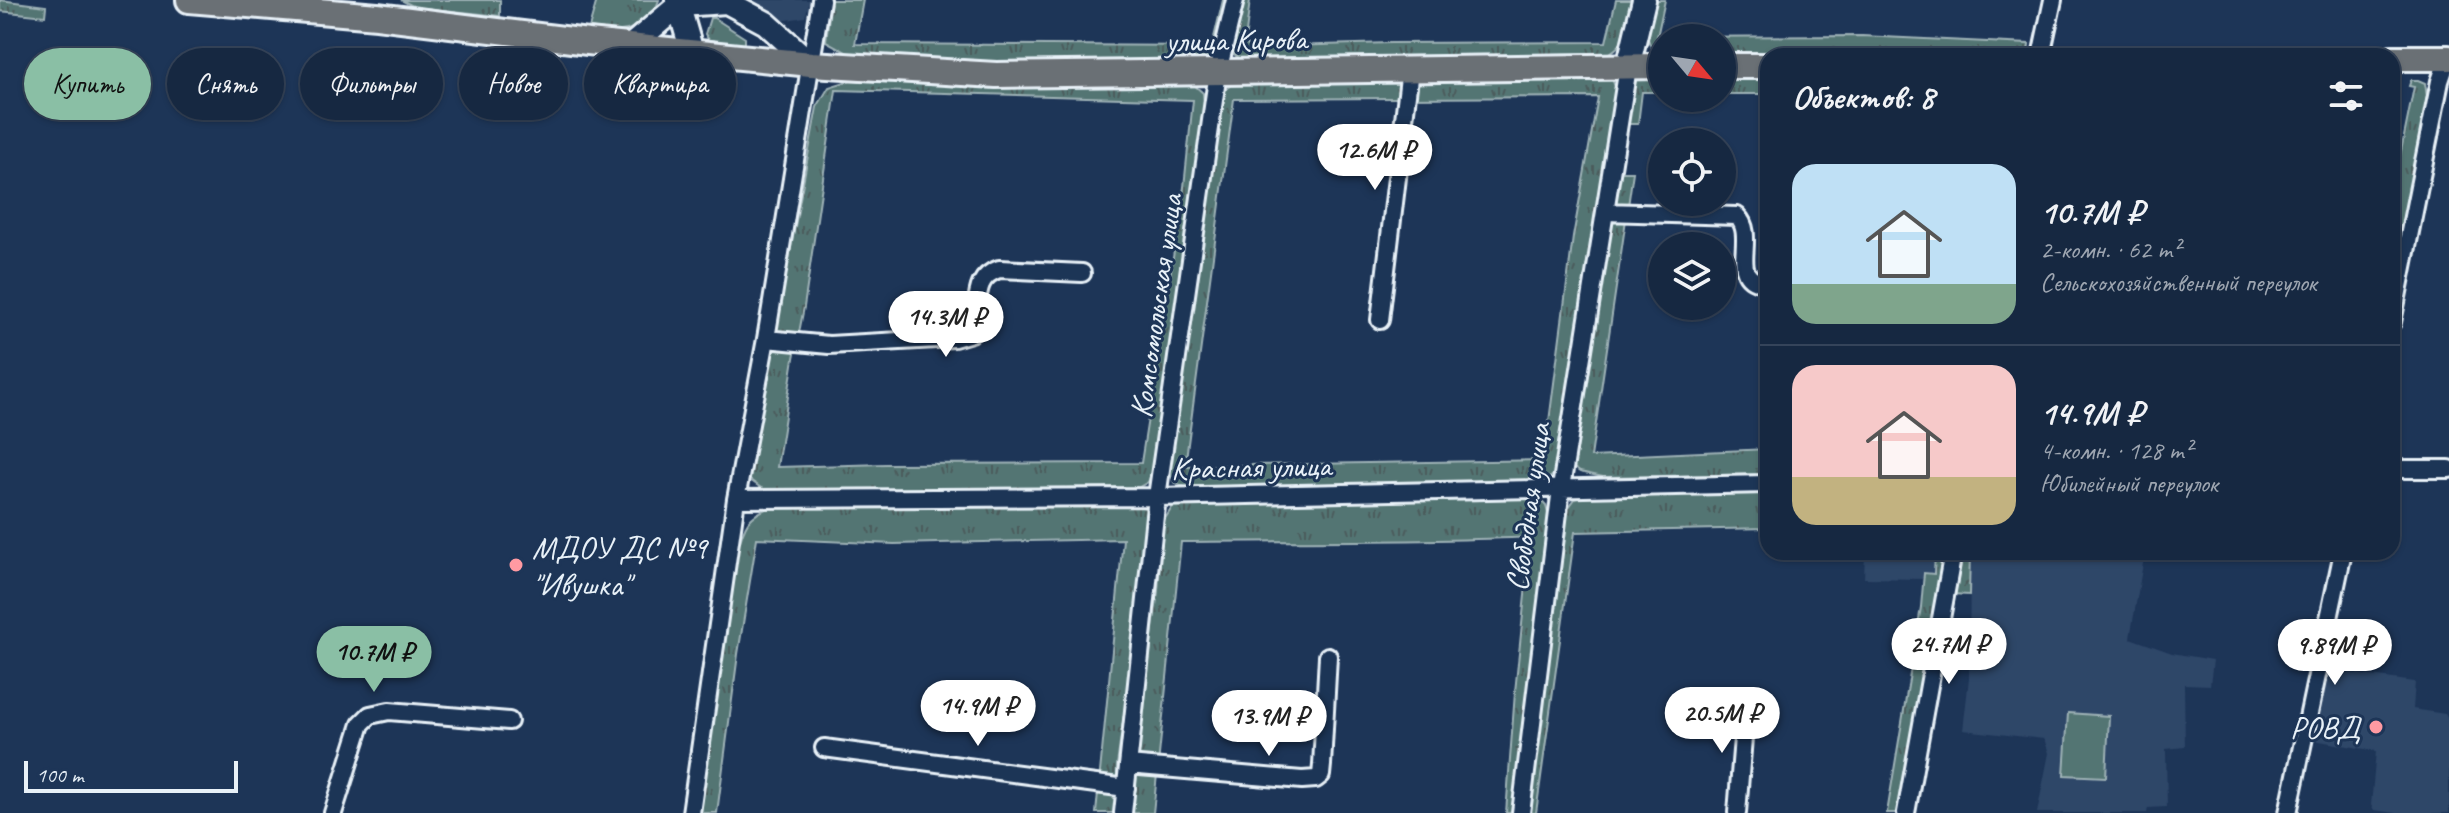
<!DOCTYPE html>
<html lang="ru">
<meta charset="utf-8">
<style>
:root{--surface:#162841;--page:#1f3048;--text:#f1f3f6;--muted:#9ea6b1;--line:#35445a;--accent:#8abfa5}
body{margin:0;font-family:Caveat,sans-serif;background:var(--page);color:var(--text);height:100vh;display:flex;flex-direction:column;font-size:30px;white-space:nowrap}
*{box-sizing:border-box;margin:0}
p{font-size:26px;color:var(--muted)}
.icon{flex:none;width:44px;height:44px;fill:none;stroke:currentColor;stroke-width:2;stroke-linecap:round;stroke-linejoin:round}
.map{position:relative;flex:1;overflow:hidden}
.side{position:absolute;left:1760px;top:48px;width:640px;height:512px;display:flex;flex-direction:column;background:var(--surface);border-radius:24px;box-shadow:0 2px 6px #0004,0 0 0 2px var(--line)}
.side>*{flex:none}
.top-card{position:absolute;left:24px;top:48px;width:760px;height:72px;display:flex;gap:16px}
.needle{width:52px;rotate:119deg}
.controls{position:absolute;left:1648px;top:24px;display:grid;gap:16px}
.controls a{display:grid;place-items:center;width:88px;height:88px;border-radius:50%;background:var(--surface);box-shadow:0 2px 6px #0004,0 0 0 2px var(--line);font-size:40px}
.scale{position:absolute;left:24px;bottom:20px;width:214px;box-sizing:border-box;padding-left:8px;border:4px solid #e8f1f8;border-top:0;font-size:22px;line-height:28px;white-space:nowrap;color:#e8f1f8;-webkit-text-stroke:6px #1d3557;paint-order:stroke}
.price{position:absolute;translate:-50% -68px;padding:0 18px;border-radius:28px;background:#fff;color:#222;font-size:26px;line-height:52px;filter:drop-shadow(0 2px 4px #0008)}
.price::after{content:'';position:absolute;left:50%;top:48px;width:24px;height:18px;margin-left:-12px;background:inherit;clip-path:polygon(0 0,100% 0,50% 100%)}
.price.current{background:var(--accent);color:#111}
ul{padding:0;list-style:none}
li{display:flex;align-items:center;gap:24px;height:200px;padding:0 32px}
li+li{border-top:2px solid var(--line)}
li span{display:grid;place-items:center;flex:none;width:224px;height:160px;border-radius:24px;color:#555}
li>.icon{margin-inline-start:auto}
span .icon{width:96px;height:96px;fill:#fffc;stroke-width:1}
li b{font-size:34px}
h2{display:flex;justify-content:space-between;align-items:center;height:96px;padding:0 32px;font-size:34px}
.chip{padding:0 28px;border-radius:36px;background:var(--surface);box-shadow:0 2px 6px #0004,0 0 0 2px var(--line);font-size:28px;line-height:72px}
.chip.current{background:var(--accent);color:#111}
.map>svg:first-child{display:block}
.built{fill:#2e4668}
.grass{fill:url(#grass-tufts);stroke:#9eb2b6;stroke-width:2;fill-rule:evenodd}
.forest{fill:url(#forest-crowns);stroke:#9eb2b6;stroke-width:2}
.garden{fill:#537473;stroke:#9eb2b6;stroke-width:2}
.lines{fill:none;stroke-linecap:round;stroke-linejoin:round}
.street-casing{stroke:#e8f1f8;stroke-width:22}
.secondary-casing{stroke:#e8f1f8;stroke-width:28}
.primary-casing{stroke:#e8f1f8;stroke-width:30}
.street{stroke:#1d3557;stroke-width:16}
.secondary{stroke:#1d3557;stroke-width:22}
.primary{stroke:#6b6f74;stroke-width:24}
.poi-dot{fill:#ff9aa2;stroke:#1d3557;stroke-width:3}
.labels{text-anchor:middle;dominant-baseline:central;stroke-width:6;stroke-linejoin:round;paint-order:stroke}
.street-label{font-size:32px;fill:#e8f1f8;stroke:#1d3557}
.poi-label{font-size:32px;fill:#e8f1f8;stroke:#1d3557;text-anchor:start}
</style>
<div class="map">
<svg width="2449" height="813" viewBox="0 0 2449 813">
<defs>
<pattern id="grass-tufts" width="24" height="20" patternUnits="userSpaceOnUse" patternTransform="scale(2)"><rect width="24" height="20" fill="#537473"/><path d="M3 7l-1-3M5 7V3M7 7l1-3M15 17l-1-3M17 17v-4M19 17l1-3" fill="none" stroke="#4c5c5c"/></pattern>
<pattern id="forest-crowns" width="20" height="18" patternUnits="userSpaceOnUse" patternTransform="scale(2)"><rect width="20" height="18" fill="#537473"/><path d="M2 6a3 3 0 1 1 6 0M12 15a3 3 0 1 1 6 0" fill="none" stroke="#4c5c5c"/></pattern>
</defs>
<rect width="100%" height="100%" fill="#1d3557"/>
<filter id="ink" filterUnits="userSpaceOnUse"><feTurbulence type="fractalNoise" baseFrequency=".0125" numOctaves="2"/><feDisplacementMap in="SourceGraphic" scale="16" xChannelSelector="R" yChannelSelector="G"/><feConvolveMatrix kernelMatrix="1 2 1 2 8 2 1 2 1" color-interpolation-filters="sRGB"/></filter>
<g filter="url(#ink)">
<path class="built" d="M 745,0 L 810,0 L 805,17 L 781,21 Z
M 1865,552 L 1935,552 L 1934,574 L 1924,573 L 1923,579 L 1864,578 Z
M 1970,552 L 2145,552 L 2130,638 L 2172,653 L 2213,660 L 2210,685 L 2184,684 L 2185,747 L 2166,749 L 2167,807 L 2148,808 L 2147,813 L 2037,813 L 2049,753 L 2044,739 L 1963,730 L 1969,678 Z
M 2321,669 L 2415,682 L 2413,709 L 2445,714 L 2449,721 L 2449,813 L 2395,813 L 2374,810 L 2371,805 L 2376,751 L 2308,739 Z"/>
<path class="grass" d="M 0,0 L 46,6 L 45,16 L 0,11 Z
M 401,0 L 500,0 L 500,16 L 415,7 Z
M 597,0 L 659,0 C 655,15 637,30 621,31 C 611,32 599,29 589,28 Z
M 831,0 L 863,0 L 855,44 L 1212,46 L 1223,0 L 1231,0 L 1212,63 L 928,64 L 855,57 L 826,41 Z
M 1243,0 L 1250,0 L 1245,41 L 1248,47 L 1391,43 L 1606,42 L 1616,0 L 1637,0 C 1630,30 1629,44 1600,59 L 1243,62 L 1234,54 L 1234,35 Z
M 1653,0 L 1665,0 L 1657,37 L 1862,36 L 2029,44 L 2028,54 L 1722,54 L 1722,38 L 1662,38 L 1662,55 L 1658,55 C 1640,38 1648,21 1653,0 Z
M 710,18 L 714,18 L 745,38 L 745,45 L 709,40 L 705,34 Z
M 1612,79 L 1617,91 L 1558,471 L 1548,479 L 1534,480 L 1185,487 L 1174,482 L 1169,469 L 1222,92 L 1240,80 ZM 1598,97 L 1573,237 L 1544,460 L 1185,466 L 1234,99 Z
M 1636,79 L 1662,79 L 1662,92 L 1642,92 L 1638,124 L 1628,124 Z
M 1722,79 L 1768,79 L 1768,94 L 1722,94 Z
M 851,80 L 1193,84 L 1203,93 L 1204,104 L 1185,262 L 1156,466 L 1148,482 L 1139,487 L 764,490 L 750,480 L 752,459 L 817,107 L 829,87 ZM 836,90 L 1193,100 L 1184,187 L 1141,463 L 886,464 L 777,467 L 794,358 L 804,307 Z
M 2411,80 L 2418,80 L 2425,83 L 2427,97 L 2392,279 L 2392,196 L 2414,87 L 2409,86 Z
M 1620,172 L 1633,172 L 1591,457 L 1768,449 L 1768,474 L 1603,477 L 1580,472 L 1571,466 Z
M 1768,493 L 1768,528 L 1575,532 L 1536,813 L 1528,813 L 1566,511 L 1575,499 L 1592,495 Z
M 1538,498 L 1546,506 L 1550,521 L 1515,813 L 1506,813 L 1515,692 L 1531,537 C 1414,543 1298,540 1181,542 L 1153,813 L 1129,813 L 1158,591 L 1163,522 L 1173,506 Z
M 1134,504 L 1145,508 L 1149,520 L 1147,548 L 1117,765 L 1118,813 L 1096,813 L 1123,539 L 894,544 L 757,538 L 738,654 L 717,813 L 699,813 L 737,552 C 744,526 746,516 773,506 Z
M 1935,552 L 1944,552 L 1900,813 L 1887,813 L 1921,607 L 1924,573 L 1934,574 Z"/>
<path class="forest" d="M 1957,552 L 1970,552 L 1969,595 L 1951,594 Z"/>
<path class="garden" d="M 2068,713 L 2109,716 L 2106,777 L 2064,775 Z"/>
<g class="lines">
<defs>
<path id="street" d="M 2041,56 L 2053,0
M 1605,212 L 1737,216 C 1759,237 1724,282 1768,283
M 1380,320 L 1410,69
M 2392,322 L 2440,81 L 2449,55
M 766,339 L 829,345 L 954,338 L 971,333 C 982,308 969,279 999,269 L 1082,273
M 2392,469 L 2449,469
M 736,499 L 1157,497 L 1768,484
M 824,748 L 1126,788
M 1128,765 L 1302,780 L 1316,779 L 1321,775 L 1322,765 L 1328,656
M 333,813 L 361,724 L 370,715 L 389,711 L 509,721
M 691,813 L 736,499 L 766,339 L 821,0
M 1123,813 L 1157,497 L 1218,72 L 1235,0
M 1521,813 L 1561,488 L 1628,67
M 1737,813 L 1746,700
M 1906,813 L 1953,552
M 2288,813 L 2343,552"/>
<path id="secondary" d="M 677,0 L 692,52
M 723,0 L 766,23 L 811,64
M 632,45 L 679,5 L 727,2
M 1628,67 L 1644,0"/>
<path id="primary" d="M 189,0 L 377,16 L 588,42 L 811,64 L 996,75 L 1662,66
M 2392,58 L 2449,58
M 1722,66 L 1768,66"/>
</defs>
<use href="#street" class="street-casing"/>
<use href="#secondary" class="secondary-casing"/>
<use href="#primary" class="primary-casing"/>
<use href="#street" class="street"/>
<use href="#secondary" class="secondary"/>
<use href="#primary" class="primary"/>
</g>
</g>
<g class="poi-dot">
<circle cx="516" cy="565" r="8"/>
<circle cx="2376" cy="727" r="8"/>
</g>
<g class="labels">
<g class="street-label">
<text transform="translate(1236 40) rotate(-1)">улица Кирова</text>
<text transform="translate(1156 306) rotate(-82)">Комсомольская улица</text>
<text transform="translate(1251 467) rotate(-1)">Красная улица</text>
<text transform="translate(1528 507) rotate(-82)">Свободная улица</text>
</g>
<g class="poi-label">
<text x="532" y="547">МДОУ ДС №9<tspan x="532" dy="37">"Ивушка"</tspan></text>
<text x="2360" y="727" text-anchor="end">РОВД</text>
</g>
</g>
</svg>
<div class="controls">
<a><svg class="needle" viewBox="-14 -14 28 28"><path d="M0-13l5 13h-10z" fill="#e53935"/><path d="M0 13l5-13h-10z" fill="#9ea6b1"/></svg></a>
<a><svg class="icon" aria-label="locate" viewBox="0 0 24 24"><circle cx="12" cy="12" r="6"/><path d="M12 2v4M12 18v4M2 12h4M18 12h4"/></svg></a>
<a><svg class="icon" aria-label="layers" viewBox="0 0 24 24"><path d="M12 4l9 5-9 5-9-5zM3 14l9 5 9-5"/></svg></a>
</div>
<div class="scale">100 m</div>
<b class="price" style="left:1375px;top:192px">12.6M ₽</b>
<b class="price" style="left:946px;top:359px">14.3M ₽</b>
<b class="price" style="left:1949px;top:686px">24.7M ₽</b>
<b class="price" style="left:2335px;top:687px">9.89M ₽</b>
<b class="price current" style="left:374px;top:694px">10.7M ₽</b>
<b class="price" style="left:978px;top:748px">14.9M ₽</b>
<b class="price" style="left:1722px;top:755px">20.5M ₽</b>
<b class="price" style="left:1269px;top:758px">13.9M ₽</b>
<div class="top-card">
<a class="chip current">Купить</a>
<a class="chip">Снять</a>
<a class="chip">Фильтры</a>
<a class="chip">Новое</a>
<a class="chip">Квартира</a>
</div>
<section class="side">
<h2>Объектов: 8<svg class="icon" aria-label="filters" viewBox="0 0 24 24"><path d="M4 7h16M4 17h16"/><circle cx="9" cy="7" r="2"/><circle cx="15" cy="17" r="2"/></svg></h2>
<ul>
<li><span style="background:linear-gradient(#bfe0f5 75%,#7fa58c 0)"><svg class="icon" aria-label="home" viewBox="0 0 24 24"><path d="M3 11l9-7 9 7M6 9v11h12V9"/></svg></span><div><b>10.7M ₽</b><p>2-комн. · 62 m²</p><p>Сельскохозяйственный переулок</p></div></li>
<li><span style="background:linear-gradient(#f6c9c9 70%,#c2b280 0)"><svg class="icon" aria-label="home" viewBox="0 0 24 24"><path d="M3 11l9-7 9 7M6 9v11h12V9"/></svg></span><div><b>14.9M ₽</b><p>4-комн. · 128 m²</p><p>Юбилейный переулок</p></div></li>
</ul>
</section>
</div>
